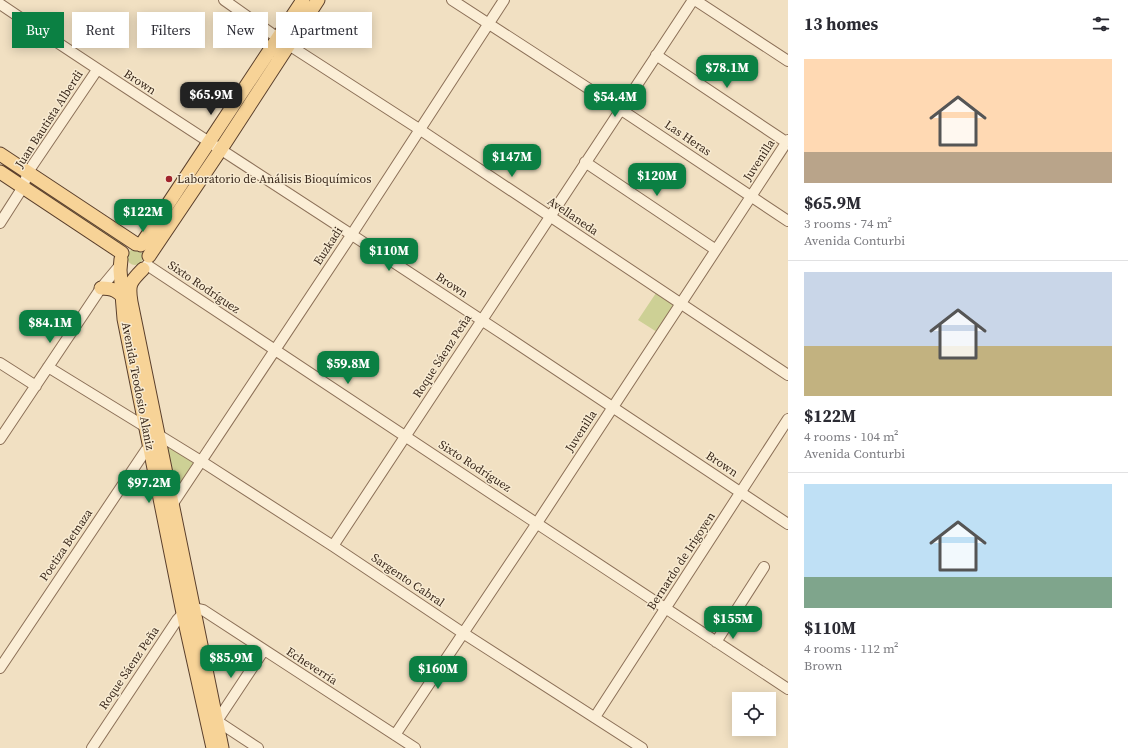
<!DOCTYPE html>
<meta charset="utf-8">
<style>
:root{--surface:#fff;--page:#f7f7f7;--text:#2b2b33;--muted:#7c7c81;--line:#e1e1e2;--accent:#0b8043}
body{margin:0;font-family:"Source Serif 4",serif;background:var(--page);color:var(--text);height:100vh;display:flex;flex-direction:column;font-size:15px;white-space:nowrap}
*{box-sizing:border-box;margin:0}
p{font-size:13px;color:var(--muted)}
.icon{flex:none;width:22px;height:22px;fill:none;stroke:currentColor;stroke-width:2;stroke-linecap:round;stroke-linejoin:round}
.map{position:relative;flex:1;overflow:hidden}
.details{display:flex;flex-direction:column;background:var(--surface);width:340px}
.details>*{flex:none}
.top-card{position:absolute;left:12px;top:12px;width:380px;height:36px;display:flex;gap:8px}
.buttons{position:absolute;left:732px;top:692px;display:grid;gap:8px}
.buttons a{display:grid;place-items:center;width:44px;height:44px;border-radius:0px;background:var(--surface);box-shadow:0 2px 10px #0003;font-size:20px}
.price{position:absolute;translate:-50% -34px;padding:0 9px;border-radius:8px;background:var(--accent);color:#fff;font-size:13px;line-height:26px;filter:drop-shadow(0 1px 2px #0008)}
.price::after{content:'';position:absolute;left:50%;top:24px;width:12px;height:9px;margin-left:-6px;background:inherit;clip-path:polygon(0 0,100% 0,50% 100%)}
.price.selected{background:#222;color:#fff}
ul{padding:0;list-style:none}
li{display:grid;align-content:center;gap:8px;height:212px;padding:0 16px}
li+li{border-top:1px solid var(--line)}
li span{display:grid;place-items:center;height:124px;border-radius:0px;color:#555}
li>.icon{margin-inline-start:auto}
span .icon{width:72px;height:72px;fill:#fffc;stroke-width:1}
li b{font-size:17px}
h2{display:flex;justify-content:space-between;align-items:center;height:48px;padding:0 16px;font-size:17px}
.pill{padding:0 14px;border-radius:0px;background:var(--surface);box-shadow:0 2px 10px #0003;font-size:14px;line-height:36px}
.pill.selected{background:var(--accent);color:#fff}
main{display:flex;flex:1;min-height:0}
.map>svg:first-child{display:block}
.green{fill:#cdd095}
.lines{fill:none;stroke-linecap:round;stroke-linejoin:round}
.minor-casing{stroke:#8c7058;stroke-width:12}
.major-casing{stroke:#5a3f2c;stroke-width:15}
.minor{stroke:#fbeed6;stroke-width:10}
.major{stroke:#f7d397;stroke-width:13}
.poi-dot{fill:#a0232c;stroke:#f8ebd2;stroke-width:1.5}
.labels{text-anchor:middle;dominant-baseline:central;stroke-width:3;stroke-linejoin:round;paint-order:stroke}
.street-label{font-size:12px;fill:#3b2a1d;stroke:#f8ebd2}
.poi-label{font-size:12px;fill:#3b2a1d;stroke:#f8ebd2;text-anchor:start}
</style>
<main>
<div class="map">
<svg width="788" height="748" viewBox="0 0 788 748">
<rect width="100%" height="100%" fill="#f1e0c2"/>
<path class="green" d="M 40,183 L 125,241 L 121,248 L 35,190 Z
M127 257a8 8 0 1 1 16 0a8 8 0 1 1-16 0Z
M 656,293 L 675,306 L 657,332 L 638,320 Z
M 168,444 L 193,460 L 194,464 L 175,490 L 163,445 Z"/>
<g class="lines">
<defs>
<path id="minor" d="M 224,0 L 278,38 L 419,129 L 788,375
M 452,0 L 620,109 L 788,221
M 695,0 L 788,61
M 0,4 C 115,82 233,157 349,233 C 496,329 642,426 788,524
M 656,55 L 786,142
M 585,162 L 716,250
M 0,223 L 23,187 L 28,172 L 97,70
M 147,265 C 360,406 574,549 788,689
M 0,363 L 36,386
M 48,367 L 201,461 L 333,546 L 463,633 L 642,748
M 0,439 L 101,288 L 121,264
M 172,505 L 352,234 L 504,0
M 333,546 L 693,0
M 716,642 L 764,567
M 0,668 L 146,450 L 154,445
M 595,717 L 788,419
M 217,721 L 258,748
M 212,722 L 217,721 L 264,650
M 395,735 L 537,523 L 788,140
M 92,748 L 177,620 C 186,610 189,606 203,610 L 415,748"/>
<path id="major" d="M 0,154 L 136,244
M 0,172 L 122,253
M 141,245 L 303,0
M 149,256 L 221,149 L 318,0
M 121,259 L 120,270 L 124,319 L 183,613 L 213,748
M 143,269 C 130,282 128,284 131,302 L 222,748
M 101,288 C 113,288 118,291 126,300"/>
</defs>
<use href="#minor" class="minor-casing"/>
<use href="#major" class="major-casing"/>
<use href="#minor" class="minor"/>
<use href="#major" class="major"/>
</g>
<circle class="poi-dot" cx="169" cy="179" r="4"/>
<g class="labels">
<g class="street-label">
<text transform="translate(140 82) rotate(33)">Brown</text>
<text transform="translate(49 119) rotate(-57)">Juan Bautista Alberdi</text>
<text transform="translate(688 138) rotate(34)">Las Heras</text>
<text transform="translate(759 160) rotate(-57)">Juvenilla</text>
<text transform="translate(573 216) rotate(34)">Avellaneda</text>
<text transform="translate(328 246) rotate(-57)">Euzkadi</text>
<text transform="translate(452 285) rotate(33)">Brown</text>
<text transform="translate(204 287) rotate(34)">Sixto Rodríguez</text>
<text transform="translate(442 356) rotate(-57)">Roque Sáenz Peña</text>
<text transform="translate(138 386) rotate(79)">Avenida Teodosio Alaniz</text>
<text transform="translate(581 431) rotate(-57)">Juvenilla</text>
<text transform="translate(722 464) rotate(34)">Brown</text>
<text transform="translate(475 466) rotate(33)">Sixto Rodríguez</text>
<text transform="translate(66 545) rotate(-56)">Poetiza Betnaza</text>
<text transform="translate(681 561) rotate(-57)">Bernardo de Irigoyen</text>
<text transform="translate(408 580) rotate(34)">Sargento Cabral</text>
<text transform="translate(312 666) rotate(33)">Echeverría</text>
<text transform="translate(129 668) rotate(-56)">Roque Sáenz Peña</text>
</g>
<g class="poi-label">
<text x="177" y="179">Laboratorio de Análisis Bioquímicos</text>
</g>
</g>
</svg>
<div class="buttons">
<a><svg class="icon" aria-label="locate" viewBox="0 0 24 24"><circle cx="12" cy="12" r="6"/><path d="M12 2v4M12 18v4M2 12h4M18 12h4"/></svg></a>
</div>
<b class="price" style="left:727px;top:89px">$78.1M</b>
<b class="price selected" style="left:211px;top:116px">$65.9M</b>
<b class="price" style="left:615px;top:118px">$54.4M</b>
<b class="price" style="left:512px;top:178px">$147M</b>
<b class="price" style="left:657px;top:197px">$120M</b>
<b class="price" style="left:143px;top:233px">$122M</b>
<b class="price" style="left:389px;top:272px">$110M</b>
<b class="price" style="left:50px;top:344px">$84.1M</b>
<b class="price" style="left:348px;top:385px">$59.8M</b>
<b class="price" style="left:149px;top:504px">$97.2M</b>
<b class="price" style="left:733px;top:640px">$155M</b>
<b class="price" style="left:231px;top:679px">$85.9M</b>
<b class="price" style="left:438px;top:690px">$160M</b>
<div class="top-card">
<a class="pill selected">Buy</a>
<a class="pill">Rent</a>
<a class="pill">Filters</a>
<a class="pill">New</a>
<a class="pill">Apartment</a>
</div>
</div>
<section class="details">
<h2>13 homes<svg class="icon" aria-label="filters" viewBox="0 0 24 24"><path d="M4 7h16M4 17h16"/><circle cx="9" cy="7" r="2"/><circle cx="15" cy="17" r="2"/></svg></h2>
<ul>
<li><span style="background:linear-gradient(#ffd9b3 75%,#b9a48a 0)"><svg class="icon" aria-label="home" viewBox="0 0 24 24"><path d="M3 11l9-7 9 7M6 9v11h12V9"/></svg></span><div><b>$65.9M</b><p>3 rooms · 74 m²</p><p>Avenida Conturbi</p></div></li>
<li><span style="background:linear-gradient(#c9d6e8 60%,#c2b280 0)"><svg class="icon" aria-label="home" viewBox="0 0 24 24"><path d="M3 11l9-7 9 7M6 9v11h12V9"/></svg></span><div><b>$122M</b><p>4 rooms · 104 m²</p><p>Avenida Conturbi</p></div></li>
<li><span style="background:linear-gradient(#bfe0f5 75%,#7fa58c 0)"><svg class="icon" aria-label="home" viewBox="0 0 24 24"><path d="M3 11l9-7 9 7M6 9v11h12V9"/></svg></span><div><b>$110M</b><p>4 rooms · 112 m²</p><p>Brown</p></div></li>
</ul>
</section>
</main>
